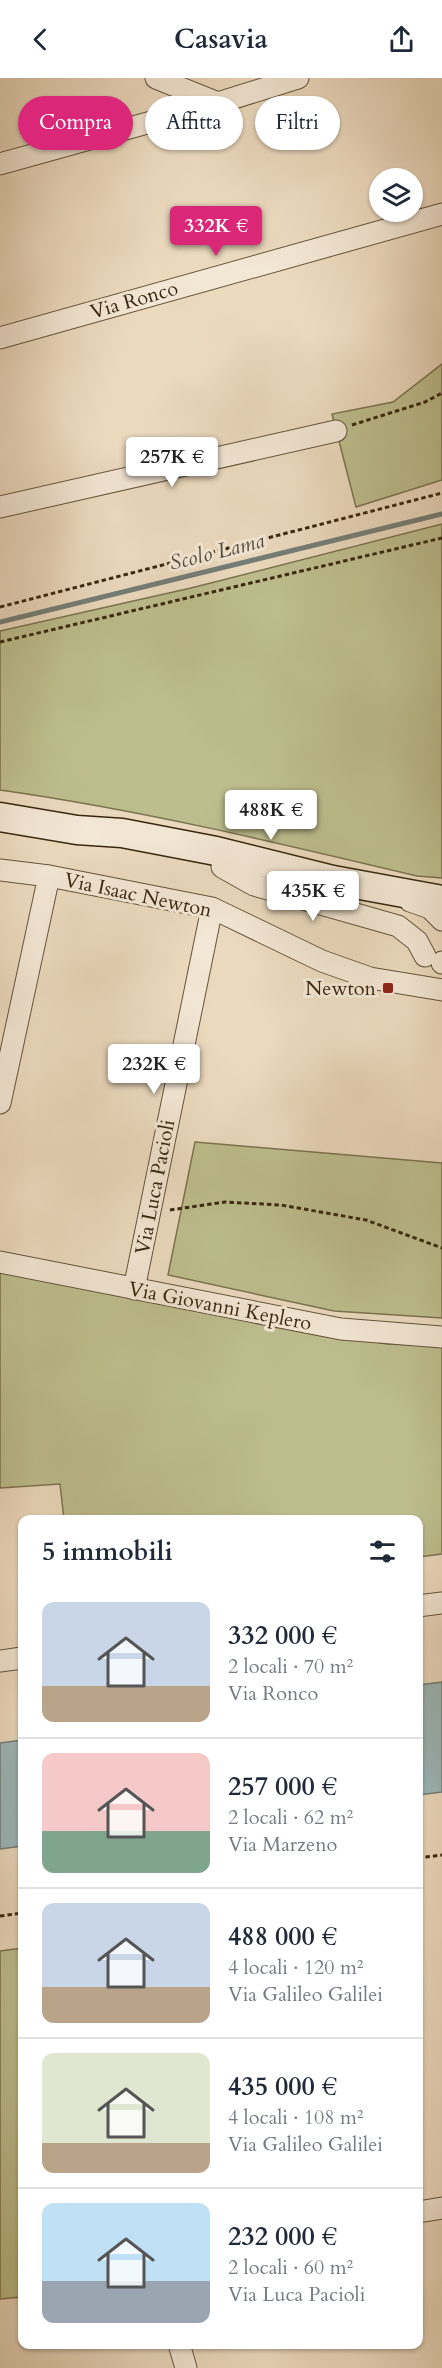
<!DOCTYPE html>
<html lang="it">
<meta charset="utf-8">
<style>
:root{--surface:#fff;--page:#f6f6f7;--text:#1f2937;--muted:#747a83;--line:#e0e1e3;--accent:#db2777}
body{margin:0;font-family:Cardo,serif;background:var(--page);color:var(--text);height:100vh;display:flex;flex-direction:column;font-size:22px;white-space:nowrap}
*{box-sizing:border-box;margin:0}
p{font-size:20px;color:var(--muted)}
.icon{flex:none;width:33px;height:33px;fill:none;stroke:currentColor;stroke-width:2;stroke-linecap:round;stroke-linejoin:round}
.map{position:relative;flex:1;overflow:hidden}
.details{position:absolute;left:18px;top:1437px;width:405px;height:834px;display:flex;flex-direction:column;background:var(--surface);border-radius:12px;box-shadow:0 2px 4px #0004}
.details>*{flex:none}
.top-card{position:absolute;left:18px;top:18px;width:406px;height:54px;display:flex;gap:12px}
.buttons{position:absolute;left:369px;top:90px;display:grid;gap:12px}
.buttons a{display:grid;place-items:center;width:54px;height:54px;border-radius:50%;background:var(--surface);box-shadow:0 2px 4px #0004;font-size:30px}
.price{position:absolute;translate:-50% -51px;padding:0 14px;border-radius:6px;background:#fff;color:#222;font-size:20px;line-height:39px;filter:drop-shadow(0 2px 3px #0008)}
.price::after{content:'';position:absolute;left:50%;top:36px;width:18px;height:14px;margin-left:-9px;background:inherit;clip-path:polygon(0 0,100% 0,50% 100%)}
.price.active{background:var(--accent);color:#fff}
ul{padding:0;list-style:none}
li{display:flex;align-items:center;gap:18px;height:150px;padding:0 24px}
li+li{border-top:2px solid var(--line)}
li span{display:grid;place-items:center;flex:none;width:168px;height:120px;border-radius:12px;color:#555}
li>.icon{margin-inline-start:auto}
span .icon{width:72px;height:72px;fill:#fffc;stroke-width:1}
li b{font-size:26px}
h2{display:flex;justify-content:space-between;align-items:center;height:72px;padding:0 24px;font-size:26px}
.tag{padding:0 21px;border-radius:27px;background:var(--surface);box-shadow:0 2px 4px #0004;font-size:21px;line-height:54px}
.tag.active{background:var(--accent);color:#fff}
header{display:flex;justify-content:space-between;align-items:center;height:78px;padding:0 24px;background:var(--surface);font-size:27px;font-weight:600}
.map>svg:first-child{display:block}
.green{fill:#bdbe8e;stroke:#7b734f;stroke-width:1.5}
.water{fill:#9cb8bb;stroke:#747e77;stroke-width:1.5}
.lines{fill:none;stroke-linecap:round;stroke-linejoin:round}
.stream{stroke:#747e77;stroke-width:5}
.street-casing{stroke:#66543c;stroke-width:23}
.secondary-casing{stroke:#392810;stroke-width:31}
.path{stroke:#392810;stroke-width:3;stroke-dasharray:4.5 3;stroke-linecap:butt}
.street{stroke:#f3e7d5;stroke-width:21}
.secondary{stroke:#f3e7d5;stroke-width:28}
.poi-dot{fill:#8f2418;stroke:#f3e7d5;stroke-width:2}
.labels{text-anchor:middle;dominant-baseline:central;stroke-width:6;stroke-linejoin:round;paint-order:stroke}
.street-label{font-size:20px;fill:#392810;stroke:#f3e7d5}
.poi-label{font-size:20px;fill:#392810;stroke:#f3e7d5;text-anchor:end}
.water-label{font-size:21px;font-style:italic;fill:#524c3b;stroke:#f3e7d5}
</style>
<header><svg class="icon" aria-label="back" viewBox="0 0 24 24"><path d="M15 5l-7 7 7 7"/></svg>Casavia<svg class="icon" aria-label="share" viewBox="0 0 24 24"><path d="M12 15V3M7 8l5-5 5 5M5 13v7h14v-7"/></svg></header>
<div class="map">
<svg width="442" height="2290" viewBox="0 0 442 2290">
<rect width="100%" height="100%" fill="#ecdabf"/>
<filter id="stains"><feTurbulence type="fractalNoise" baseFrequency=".00333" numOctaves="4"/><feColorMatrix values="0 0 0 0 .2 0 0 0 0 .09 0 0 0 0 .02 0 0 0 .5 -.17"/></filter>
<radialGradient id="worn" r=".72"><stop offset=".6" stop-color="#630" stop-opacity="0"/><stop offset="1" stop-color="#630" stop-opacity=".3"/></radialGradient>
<path class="green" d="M 442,286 L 442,402 L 356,429 L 332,336 L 393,324 Z
M 442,446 L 442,800 L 417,798 C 279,765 141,732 0,712 L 0,553 L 191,510 Z
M 195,1064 L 442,1085 L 442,1240 L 334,1233 L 168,1197 Z
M 0,1193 L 138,1222 L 387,1266 L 442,1268 L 442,1476 L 419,1479 L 418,1442 L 64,1441 L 60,1406 L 0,1410 Z
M 22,1870 L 22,2219 L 0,2221 L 0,1873 Z"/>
<path class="water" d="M 442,1604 L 442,1714 L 419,1717 L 419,1607 Z
M 22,1662 L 22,1768 L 0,1771 L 0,1665 Z"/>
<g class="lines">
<path class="stream" d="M 0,544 L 442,436"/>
<defs>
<path id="street" d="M 156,0 L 218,25
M 0,86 L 205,29 L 298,0
M 0,260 L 442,136
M 0,429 L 336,353
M 222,789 L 254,807 L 398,848 L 417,863 L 425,878
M 0,792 L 49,798 L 212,830 L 322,883 L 370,900 L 442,912
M 410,823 L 430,830 L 442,842
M 442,884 L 442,885
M 0,1025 L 49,798
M 0,1184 L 341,1251 L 442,1259
M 134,1211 L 212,830
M 418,1528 L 442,1525
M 0,1583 L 22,1580
M 418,2134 L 442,2130
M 179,2266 L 186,2290"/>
<path id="secondary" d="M 0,739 L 77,752 L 122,755 L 216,773 L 333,802 L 442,822"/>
</defs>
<use href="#street" class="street-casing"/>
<use href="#secondary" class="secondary-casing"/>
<path class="path" d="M 352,347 L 425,324 L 442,315
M 0,529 L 442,415
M 0,564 L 442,460
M 170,1132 L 225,1124 L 281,1127 L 366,1142 L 442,1170
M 418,1780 L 442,1777
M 0,1838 L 22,1835"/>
<use href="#street" class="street"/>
<use href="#secondary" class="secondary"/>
</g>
<rect class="poi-dot" x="382" y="904" width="12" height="12" rx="3"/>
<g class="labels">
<g class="street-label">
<text transform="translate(134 222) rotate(-16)">Via Ronco</text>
<text transform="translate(138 817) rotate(12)">Via Isaac Newton</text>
<text transform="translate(155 1109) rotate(-79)">Via Luca Pacioli</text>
<text transform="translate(220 1228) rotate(11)">Via Giovanni Keplero</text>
</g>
<g class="poi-label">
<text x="376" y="910">Newton</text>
</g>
<g class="water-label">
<text transform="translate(217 474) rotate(-14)">Scolo Lama</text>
</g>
</g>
<rect width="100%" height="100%" filter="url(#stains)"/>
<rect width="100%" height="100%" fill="url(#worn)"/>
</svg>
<div class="buttons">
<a><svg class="icon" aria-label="layers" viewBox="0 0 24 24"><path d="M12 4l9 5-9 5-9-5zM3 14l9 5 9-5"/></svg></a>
</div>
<b class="price active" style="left:216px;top:179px">332K €</b>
<b class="price" style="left:172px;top:410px">257K €</b>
<b class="price" style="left:271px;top:763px">488K €</b>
<b class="price" style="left:313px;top:844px">435K €</b>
<b class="price" style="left:154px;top:1017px">232K €</b>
<div class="top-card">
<a class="tag active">Compra</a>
<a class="tag">Affitta</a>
<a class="tag">Filtri</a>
</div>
<section class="details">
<h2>5 immobili<svg class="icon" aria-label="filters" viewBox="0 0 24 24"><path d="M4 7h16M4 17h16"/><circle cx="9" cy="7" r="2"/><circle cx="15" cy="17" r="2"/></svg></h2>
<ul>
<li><span style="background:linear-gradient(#c9d6e8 70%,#b9a48a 0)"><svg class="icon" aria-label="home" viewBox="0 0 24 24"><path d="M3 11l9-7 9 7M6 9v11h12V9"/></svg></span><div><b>332 000 €</b><p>2 locali · 70 m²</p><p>Via Ronco</p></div></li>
<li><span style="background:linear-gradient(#f6c9c9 65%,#7fa58c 0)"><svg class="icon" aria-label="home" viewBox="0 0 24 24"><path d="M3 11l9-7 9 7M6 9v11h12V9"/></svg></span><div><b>257 000 €</b><p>2 locali · 62 m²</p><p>Via Marzeno</p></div></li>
<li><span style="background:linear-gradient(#c9d6e8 70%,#b9a48a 0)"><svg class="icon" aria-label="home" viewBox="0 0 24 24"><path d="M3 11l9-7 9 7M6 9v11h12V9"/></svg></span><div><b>488 000 €</b><p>4 locali · 120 m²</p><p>Via Galileo Galilei</p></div></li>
<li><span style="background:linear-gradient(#dfe7d0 75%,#b9a48a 0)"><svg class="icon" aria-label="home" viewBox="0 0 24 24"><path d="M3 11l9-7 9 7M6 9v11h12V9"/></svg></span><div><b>435 000 €</b><p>4 locali · 108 m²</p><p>Via Galileo Galilei</p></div></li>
<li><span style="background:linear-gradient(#bfe0f5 65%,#9aa5b1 0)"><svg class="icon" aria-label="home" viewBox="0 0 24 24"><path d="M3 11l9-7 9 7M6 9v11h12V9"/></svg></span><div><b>232 000 €</b><p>2 locali · 60 m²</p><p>Via Luca Pacioli</p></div></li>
</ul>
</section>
</div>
